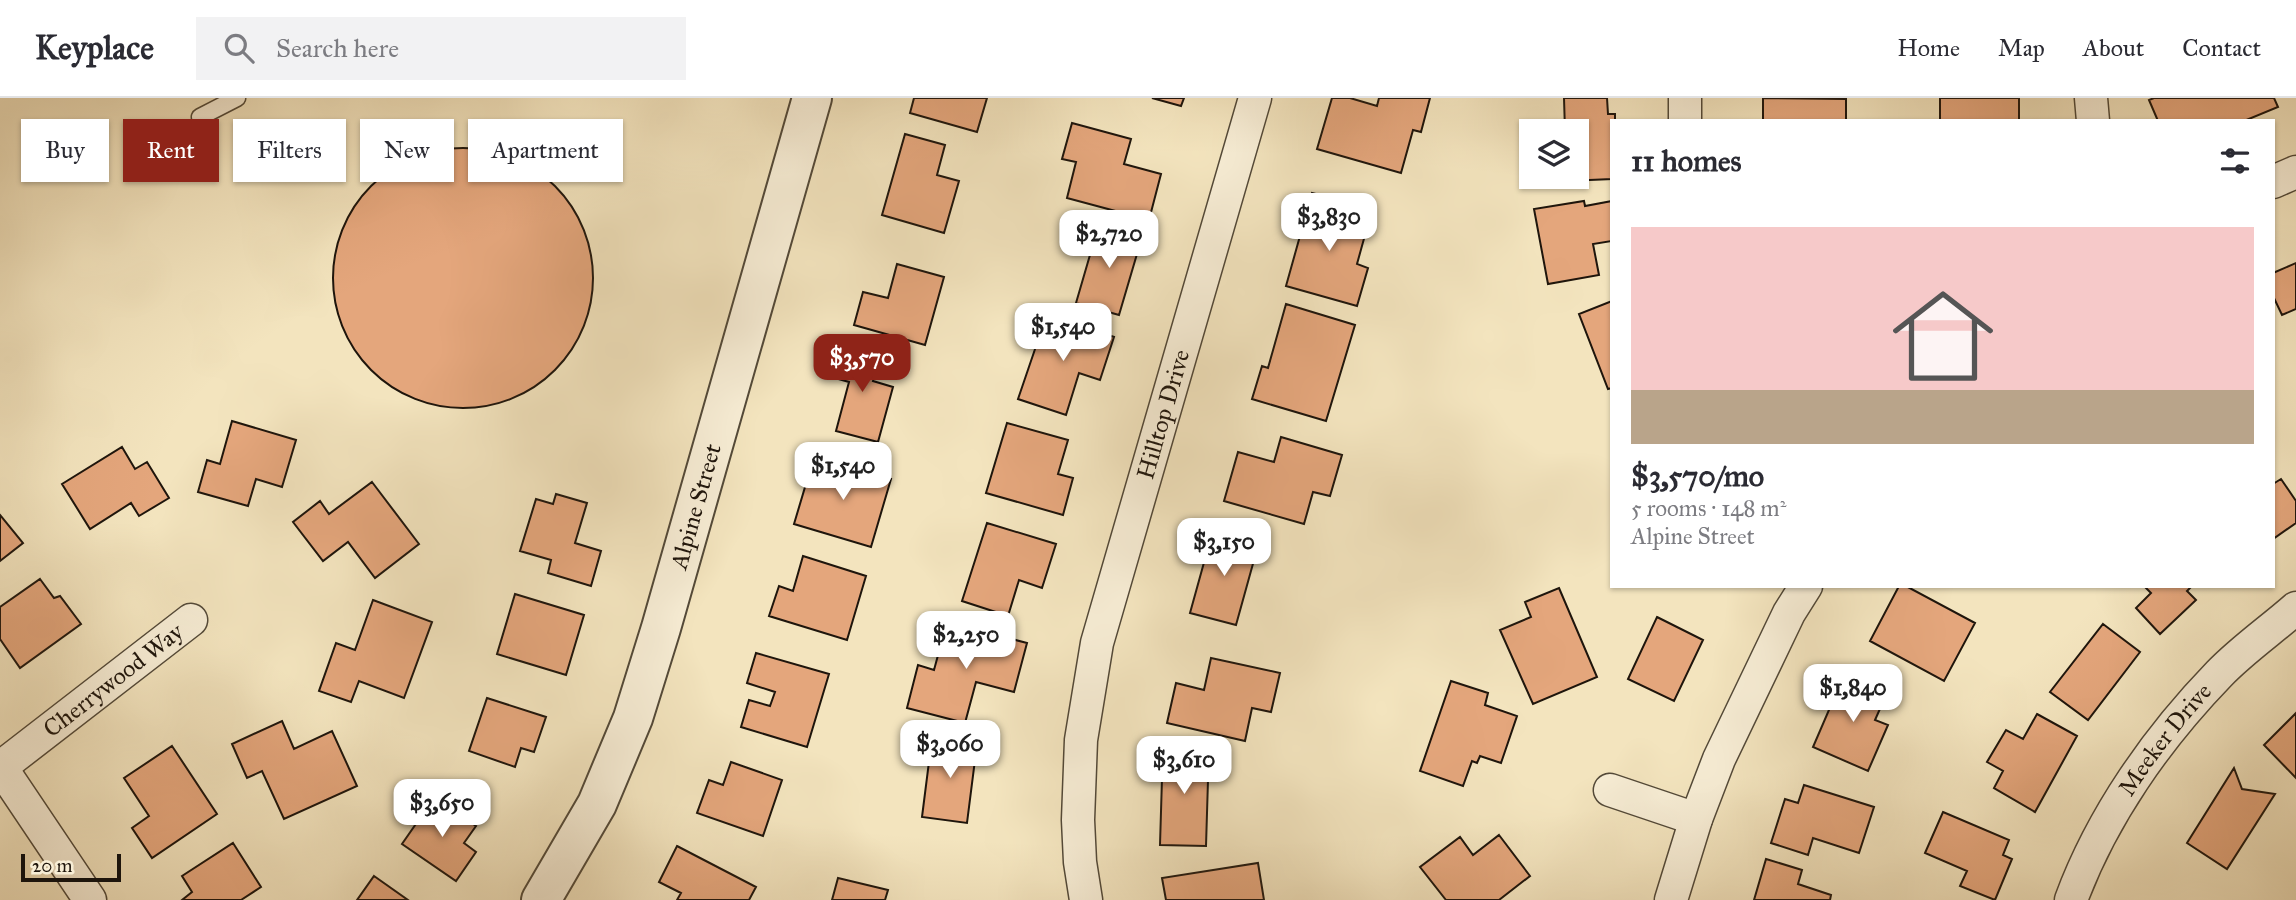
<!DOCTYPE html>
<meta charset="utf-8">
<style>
:root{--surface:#fff;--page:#f2f2f3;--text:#2b2b33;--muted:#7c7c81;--line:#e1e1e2;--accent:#8f2418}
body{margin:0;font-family:"IM FELL Great Primer",serif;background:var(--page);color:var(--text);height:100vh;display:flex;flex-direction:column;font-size:26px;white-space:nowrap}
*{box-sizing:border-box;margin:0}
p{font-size:23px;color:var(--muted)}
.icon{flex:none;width:38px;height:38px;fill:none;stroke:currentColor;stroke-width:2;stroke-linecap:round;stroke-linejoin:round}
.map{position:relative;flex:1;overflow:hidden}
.details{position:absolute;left:1610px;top:21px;width:665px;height:469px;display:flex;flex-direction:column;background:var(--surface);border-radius:0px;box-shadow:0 2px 5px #0004}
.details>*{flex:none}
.guide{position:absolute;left:21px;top:21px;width:665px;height:63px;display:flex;gap:14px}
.buttons{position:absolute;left:1519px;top:21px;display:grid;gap:14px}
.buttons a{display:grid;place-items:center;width:70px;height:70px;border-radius:0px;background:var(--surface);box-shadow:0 2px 5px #0004;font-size:35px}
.scale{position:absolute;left:21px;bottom:18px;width:100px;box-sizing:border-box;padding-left:7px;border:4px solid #1e150c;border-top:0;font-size:19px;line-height:24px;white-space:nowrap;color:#1e150c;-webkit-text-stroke:5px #f7edd5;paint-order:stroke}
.price{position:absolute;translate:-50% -60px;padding:0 16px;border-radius:14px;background:#fff;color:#222;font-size:23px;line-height:46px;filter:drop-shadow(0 2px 4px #0008)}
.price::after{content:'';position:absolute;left:50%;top:42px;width:21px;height:16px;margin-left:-10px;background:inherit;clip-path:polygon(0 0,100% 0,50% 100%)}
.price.on{background:var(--accent);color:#fff}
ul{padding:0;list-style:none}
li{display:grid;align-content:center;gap:14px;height:371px;padding:0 21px}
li+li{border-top:2px solid var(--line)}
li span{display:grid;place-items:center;height:217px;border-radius:0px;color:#555}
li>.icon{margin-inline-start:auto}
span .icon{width:126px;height:126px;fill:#fffc;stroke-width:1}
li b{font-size:30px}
h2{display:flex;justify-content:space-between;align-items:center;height:84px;padding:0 21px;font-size:30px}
.tag{padding:0 24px;border-radius:0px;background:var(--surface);box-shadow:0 2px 5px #0004;font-size:24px;line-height:63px}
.tag.on{background:var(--accent);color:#fff}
header{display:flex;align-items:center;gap:42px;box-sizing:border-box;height:98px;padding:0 35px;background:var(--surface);border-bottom:2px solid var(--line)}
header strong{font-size:33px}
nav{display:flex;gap:38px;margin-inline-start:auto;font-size:24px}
.search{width:490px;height:63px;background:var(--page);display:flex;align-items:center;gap:18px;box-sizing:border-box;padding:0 24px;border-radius:0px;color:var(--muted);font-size:26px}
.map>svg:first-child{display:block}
.building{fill:#e4a67c;stroke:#1e150c;stroke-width:2}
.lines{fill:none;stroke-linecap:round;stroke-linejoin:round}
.service-casing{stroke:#534938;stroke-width:19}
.minor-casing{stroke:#534938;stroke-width:35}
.tertiary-casing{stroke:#534938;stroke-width:42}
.service{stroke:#f7edd5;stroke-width:16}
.minor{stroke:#f7edd5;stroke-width:32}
.tertiary{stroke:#f7edd5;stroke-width:38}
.labels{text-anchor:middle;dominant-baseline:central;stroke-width:5;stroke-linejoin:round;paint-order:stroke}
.street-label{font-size:24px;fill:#1e150c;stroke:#f7edd5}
</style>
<header>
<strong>Keyplace</strong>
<div class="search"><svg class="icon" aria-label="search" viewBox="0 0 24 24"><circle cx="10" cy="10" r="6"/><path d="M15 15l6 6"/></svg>Search here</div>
<nav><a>Home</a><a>Map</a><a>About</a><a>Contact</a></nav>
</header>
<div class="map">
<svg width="2296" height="802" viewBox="0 0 2296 802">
<rect width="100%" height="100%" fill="#f3e4be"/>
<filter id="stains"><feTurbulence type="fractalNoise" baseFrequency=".00286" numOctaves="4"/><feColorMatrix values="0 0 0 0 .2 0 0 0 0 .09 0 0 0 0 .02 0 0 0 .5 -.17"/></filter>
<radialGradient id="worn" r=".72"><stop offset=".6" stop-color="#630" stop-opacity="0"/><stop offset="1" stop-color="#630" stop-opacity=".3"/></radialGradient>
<path class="building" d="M 914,0 L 987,0 L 977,34 L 910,15 Z
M 1152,0 L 1184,0 L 1181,8 Z
M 1332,0 L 1350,0 L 1377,8 L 1379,0 L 1430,0 L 1421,34 L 1413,32 L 1401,75 L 1317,51 Z
M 1564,0 L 1607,0 L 1608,16 L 1615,16 L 1615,23 L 1612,23 L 1612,81 L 1567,83 L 1567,79 L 1577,79 L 1577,33 L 1565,33 Z
M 1763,0 L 1846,1 L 1846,23 L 1763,23 Z
M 1940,0 L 2019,0 L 2019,23 L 1940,23 Z
M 2154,0 L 2274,0 L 2278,9 L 2244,23 L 2158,23 L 2149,2 Z
M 1072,25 L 1131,41 L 1124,66 L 1161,76 L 1149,122 L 1067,100 L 1076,64 L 1062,61 Z
M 905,36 L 945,47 L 937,77 L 959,83 L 944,135 L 882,117 Z
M333 180a130 130 0 1 1 260 0a130 130 0 1 1-260 0Z
M 1312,95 L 1357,107 L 1350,133 L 1365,137 L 1357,166 L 1368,170 L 1357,208 L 1286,188 Z
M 1584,103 L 1585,108 L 1612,103 L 1612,143 L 1593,146 L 1599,177 L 1548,186 L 1534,111 Z
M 1099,126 L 1142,139 L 1119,217 L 1076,205 Z
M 2296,165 L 2296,211 L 2282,217 L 2273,198 L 2273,175 Z
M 897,166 L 944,179 L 925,247 L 854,227 L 863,194 L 888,200 Z
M 1612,203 L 1612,290 L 1608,291 L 1579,216 Z
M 1286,206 L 1355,227 L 1326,323 L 1252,301 L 1262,268 L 1268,270 Z
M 1047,216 L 1114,239 L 1100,282 L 1079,275 L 1066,317 L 1018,301 Z
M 845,245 L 882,255 L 873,283 L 893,289 L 878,344 L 836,333 L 849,284 L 835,280 Z
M 232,323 L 296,342 L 282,389 L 256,381 L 248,408 L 198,394 L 207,362 L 220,366 Z
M 1007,325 L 1068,342 L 1058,376 L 1073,380 L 1063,417 L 986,395 Z
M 1281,339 L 1342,357 L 1330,398 L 1313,394 L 1304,426 L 1224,403 L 1238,354 L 1274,364 Z
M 122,349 L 135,371 L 147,364 L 169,400 L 139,418 L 131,405 L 90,431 L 62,386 Z
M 814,359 L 891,381 L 871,449 L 794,426 Z
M 2281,381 L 2296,403 L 2296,425 L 2273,441 L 2273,386 Z
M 372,384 L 419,446 L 375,480 L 348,444 L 323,463 L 293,424 L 320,403 L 329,416 Z
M 556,396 L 587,405 L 575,445 L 601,453 L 591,488 L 548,475 L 551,462 L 520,453 L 536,401 L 553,406 Z
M 0,417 L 23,445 L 0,463 Z
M 987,425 L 1056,446 L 1042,490 L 1019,482 L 1008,518 L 962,503 Z
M 1213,432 L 1259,444 L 1236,527 L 1190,515 Z
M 803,458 L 866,478 L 847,542 L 769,518 L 779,488 L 793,493 Z
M 40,481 L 54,500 L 60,498 L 81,526 L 20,570 L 0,541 L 0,509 Z
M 1899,488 L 1906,488 L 1975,525 L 1944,583 L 1870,543 Z
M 2144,488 L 2192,488 L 2187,493 L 2196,502 L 2160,536 L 2136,510 L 2151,495 Z
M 1559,490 L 1597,579 L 1533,606 L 1500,532 L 1531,519 L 1525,504 Z
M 515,496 L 584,517 L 566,577 L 497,556 Z
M 373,502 L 432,524 L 404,600 L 359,583 L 351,604 L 319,593 L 336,545 L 355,552 Z
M 1657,519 L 1703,542 L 1674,603 L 1628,581 Z
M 947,524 L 1027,545 L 1014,594 L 976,584 L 965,625 L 907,610 L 918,567 L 934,572 Z
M 2103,526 L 2140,554 L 2088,622 L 2050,594 Z
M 756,555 L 829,576 L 807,649 L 741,629 L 749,602 L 770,608 L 775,594 L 747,585 Z
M 1211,560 L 1280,575 L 1271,614 L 1252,610 L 1245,643 L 1167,625 L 1176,585 L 1204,592 Z
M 1844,577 L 1887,595 L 1875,622 L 1888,627 L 1868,673 L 1813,649 Z
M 1451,583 L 1488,595 L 1485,607 L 1517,618 L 1501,665 L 1480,658 L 1477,665 L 1472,663 L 1463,688 L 1420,673 Z
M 487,600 L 546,619 L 534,654 L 521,650 L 515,669 L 469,653 Z
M 2296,615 L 2296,680 L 2264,647 Z
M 2037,616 L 2077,638 L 2035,714 L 1994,690 L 2003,673 L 1987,664 L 2006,632 L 2023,641 Z
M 282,623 L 294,651 L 332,633 L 357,688 L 284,721 L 262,673 L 247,680 L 232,646 Z
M 932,640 L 977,646 L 967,725 L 922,719 Z
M 1163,647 L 1209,649 L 1206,748 L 1160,747 Z
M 172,648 L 217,716 L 152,760 L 132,730 L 149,718 L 124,680 Z
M 731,664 L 782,682 L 763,738 L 697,715 L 709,682 L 723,687 Z
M 2234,670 L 2242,691 L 2275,696 L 2227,771 L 2187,745 Z
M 1804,687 L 1874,709 L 1859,755 L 1813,740 L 1808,757 L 1771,745 L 1785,701 L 1798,705 Z
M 434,700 L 476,728 L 464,745 L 476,754 L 456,783 L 402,746 Z
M 1943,714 L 2009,742 L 2003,757 L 2012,761 L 1995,802 L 1960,788 L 1967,773 L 1925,755 Z
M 1499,737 L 1530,778 L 1499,802 L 1446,802 L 1420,769 L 1460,739 L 1473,757 Z
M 233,745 L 261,789 L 241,802 L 182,802 L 192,794 L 182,778 Z
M 677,748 L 756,789 L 749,802 L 677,802 L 681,795 L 659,784 Z
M 1766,761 L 1802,772 L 1798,786 L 1831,797 L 1830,802 L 1754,802 Z
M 1258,765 L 1264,802 L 1166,802 L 1162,780 Z
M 374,778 L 408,802 L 357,802 Z
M 838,780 L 888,792 L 885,802 L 832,802 Z"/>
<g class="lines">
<defs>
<path id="service" d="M 200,19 L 237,0"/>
<g id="minor">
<path d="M 1685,0 L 1685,23"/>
<path d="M 2091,0 L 2093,23"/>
<path d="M 2273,84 L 2296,74"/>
<path d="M 0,668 L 90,802"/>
<path id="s1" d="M 1,669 L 191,522"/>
<path d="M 1610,692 L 1696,721"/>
<path id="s2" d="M 1086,802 L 1080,764 L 1078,722 L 1081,642 L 1097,545 L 1255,0"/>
<path d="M 1671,802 L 1696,721 L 1719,661 L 1789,515 L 1806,488"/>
<path id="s3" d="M 2071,802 C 2102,718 2157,640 2219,576 C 2242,552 2271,532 2296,510"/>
</g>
<g id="tertiary">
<path id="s4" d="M 541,802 L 597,706 L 633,620 L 661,530 L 812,0"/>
</g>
</defs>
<use href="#service" class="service-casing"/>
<use href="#minor" class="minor-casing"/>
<use href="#tertiary" class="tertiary-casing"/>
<use href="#service" class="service"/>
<use href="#minor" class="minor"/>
<use href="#tertiary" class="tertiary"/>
</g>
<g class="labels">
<g class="street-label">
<text stroke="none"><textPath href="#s2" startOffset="497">Hilltop Drive</textPath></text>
<text stroke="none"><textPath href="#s4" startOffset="425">Alpine Street</textPath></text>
<text stroke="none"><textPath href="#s1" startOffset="142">Cherrywood Way</textPath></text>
<text stroke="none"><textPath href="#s3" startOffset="187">Meeker Drive</textPath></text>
</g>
</g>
<rect width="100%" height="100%" filter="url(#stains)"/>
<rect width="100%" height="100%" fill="url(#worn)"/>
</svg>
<div class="buttons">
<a><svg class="icon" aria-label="layers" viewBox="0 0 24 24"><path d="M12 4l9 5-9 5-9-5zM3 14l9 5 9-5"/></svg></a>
</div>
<div class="scale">20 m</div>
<b class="price" style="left:1329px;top:155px">$3,830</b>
<b class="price" style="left:1109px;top:172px">$2,720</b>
<b class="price" style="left:1063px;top:265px">$1,540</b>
<b class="price on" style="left:862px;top:296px">$3,570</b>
<b class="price" style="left:843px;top:404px">$1,540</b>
<b class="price" style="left:1224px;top:480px">$3,150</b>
<b class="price" style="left:966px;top:573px">$2,250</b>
<b class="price" style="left:1853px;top:626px">$1,840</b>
<b class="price" style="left:950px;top:682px">$3,060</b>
<b class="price" style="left:1184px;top:698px">$3,610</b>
<b class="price" style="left:442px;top:741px">$3,650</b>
<div class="guide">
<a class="tag">Buy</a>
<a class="tag on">Rent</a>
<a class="tag">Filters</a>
<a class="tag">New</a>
<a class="tag">Apartment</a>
</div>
<section class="details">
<h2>11 homes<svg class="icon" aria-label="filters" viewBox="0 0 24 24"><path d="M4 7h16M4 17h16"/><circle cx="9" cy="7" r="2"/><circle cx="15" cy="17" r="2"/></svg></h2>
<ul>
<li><span style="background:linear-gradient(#f6c9c9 75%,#b9a48a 0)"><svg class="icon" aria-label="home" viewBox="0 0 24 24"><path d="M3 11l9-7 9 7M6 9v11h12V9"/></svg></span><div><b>$3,570/mo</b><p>5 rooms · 148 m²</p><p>Alpine Street</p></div></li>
</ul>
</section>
</div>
